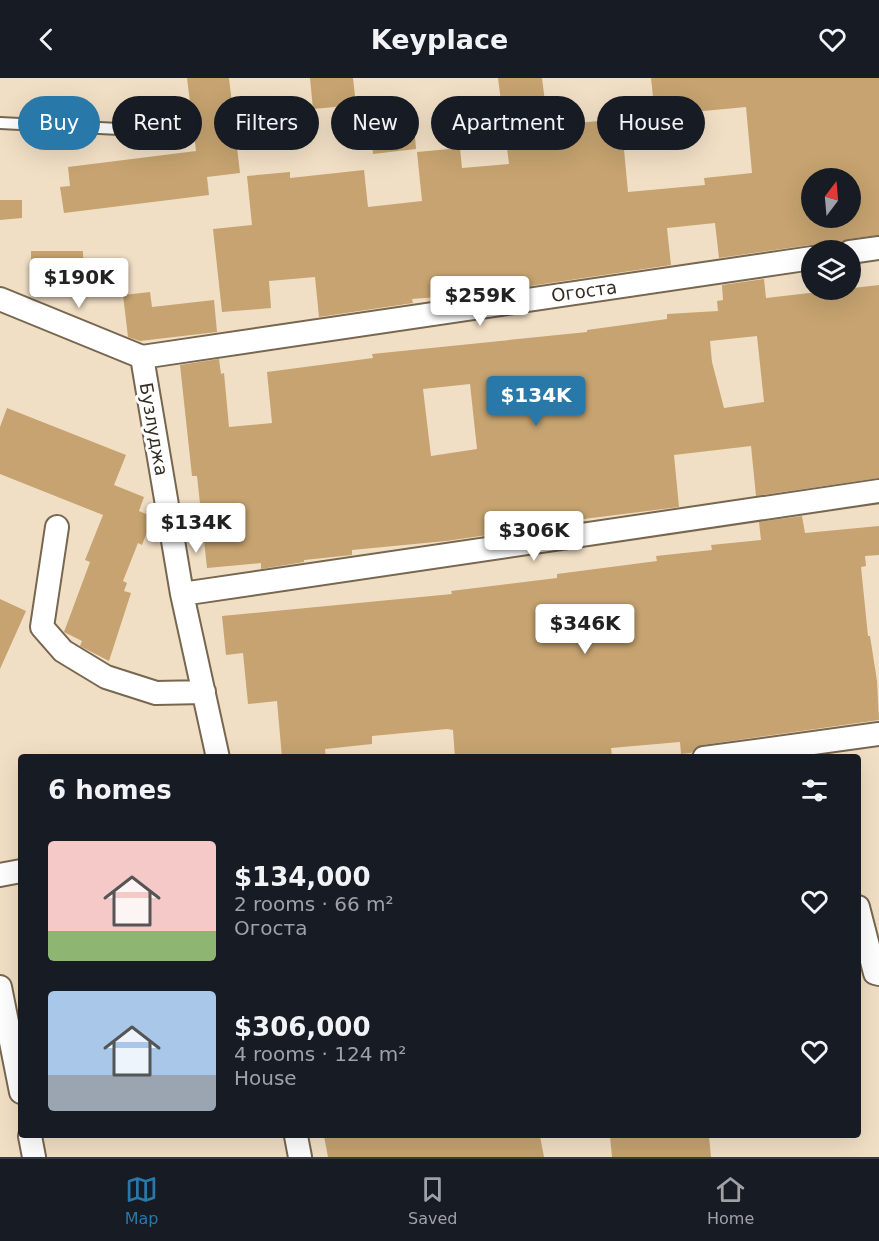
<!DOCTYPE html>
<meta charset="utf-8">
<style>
:root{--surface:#171b24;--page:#20242c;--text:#f1f3f6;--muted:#9ea1a6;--line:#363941;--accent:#2878aa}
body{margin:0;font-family:"DejaVu Sans",sans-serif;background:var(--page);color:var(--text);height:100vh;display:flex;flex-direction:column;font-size:22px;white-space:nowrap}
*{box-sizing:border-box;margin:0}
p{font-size:20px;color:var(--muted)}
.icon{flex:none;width:33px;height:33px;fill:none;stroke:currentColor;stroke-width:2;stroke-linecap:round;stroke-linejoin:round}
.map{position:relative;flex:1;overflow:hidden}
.panel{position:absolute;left:18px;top:676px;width:843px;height:384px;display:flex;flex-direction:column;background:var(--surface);border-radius:6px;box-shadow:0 6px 24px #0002}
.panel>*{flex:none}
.banner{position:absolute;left:18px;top:18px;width:843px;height:54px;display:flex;gap:12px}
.needle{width:39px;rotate:16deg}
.buttons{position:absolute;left:801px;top:90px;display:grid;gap:12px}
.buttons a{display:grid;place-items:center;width:60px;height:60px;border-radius:50%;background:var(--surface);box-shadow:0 6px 24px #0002;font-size:30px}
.price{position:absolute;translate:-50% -51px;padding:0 14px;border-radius:6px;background:#fff;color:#222;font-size:20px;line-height:39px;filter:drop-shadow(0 2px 3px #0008)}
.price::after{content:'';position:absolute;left:50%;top:36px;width:18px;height:14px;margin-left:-9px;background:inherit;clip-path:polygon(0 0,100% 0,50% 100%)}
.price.on{background:var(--accent);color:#fff}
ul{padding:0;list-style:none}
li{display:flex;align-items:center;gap:18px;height:150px;padding:0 30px}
li span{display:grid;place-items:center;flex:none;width:168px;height:120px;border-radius:6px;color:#555}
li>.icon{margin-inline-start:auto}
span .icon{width:72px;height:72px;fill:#fffc;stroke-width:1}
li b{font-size:26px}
h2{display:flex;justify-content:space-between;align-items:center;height:72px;padding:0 30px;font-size:26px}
.chip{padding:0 21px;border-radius:27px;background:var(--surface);box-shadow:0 6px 24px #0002;font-size:21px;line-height:54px}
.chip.on{background:var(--accent);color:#fff}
header{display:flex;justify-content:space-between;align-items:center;height:78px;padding:0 30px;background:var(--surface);font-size:27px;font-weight:800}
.tabs{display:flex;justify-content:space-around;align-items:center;height:84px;border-top:2px solid var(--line);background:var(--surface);font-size:16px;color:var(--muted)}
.tabs a{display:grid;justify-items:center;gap:3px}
.tabs .on{color:var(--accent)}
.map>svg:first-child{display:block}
.building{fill:#c6a370;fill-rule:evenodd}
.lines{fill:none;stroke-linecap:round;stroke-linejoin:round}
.service-casing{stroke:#776750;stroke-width:14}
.minor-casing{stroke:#776750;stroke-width:26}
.service{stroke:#fff;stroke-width:10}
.minor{stroke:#fff;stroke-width:22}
.labels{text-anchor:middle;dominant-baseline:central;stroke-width:6;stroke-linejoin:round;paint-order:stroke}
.street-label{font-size:18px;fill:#332c22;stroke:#fff}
</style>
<header><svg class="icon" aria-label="back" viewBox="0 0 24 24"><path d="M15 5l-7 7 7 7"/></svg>Keyplace<svg class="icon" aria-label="heart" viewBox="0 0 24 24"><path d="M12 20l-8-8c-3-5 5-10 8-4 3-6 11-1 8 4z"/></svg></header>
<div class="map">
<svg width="879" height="1079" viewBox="0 0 879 1079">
<rect width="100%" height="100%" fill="#f1dfc5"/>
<path class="building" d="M 187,0 L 229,0 L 240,95 L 207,99 L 209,117 L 64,135 L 60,109 L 70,108 L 68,89 L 196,73 Z
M 310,0 L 353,0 L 356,27 L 313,31 Z
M 498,0 L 542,0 L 548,48 L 628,40 L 626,22 L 653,19 L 651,0 L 879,0 L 879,157 L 848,161 L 841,164 L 837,172 L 823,172 L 810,167 L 719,180 L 715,145 L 667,150 L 671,187 L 477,216 L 412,221 L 413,225 L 319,239 L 315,199 L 269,203 L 271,230 L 222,234 L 213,151 L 252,147 L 247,98 L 290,94 L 290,100 L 364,92 L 368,129 L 422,123 L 417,74 L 460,70 L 462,90 L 509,86 ZM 746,29 L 752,95 L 704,100 L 705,107 L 628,114 L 623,61 L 674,56 L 671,36 ZM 812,100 L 850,100 L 850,140 L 812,140 Z
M 413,33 L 416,71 L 373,76 L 370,37 Z
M 0,122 L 22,122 L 22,140 L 0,142 Z
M 31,173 L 83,173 L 84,216 L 31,216 Z
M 764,201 L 766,220 L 879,207 L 879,400 L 756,418 L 751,368 L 674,377 L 679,429 L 576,442 L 576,444 L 446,463 L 352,472 L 352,477 L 304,482 L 304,484 L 261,491 L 261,485 L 207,490 L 197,398 L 192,398 L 180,287 L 219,281 L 221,296 L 224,295 L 229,349 L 272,345 L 267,294 L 373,280 L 372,276 L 587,254 L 587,252 L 667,241 L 667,236 L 718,233 L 717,223 L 723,222 L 722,207 ZM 757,258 L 764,324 L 724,330 L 712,284 L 710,263 ZM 470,306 L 477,371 L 431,378 L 423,311 Z
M 150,214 L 152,229 L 214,222 L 217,254 L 140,263 L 128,259 L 123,217 Z
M 7,330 L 126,377 L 114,407 L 144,419 L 139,433 L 153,439 L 142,467 L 138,465 L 123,503 L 127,505 L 124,513 L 131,515 L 109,583 L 80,568 L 82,563 L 64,554 L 90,484 L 85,482 L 103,437 L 0,396 L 0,349 Z
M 802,438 L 805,455 L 879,448 L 879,477 L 865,478 L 866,488 L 861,489 L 868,558 L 870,558 L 877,603 L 879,642 L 702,667 L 691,675 L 681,676 L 680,664 L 611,670 L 612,678 L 590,680 L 455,680 L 453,652 L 447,651 L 372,658 L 372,666 L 325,671 L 326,680 L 282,680 L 277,623 L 248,626 L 243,575 L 226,577 L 222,538 L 452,516 L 451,513 L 557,500 L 557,496 L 657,483 L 656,478 L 712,472 L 711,467 L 761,462 L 759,444 Z
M 0,521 L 26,533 L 0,591 Z
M 324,1058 L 540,1058 L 544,1079 L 328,1079 Z
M 610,1058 L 709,1058 L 711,1079 L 612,1079 Z"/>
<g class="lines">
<defs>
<path id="service" d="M 0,45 L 139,52"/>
<path id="minor" d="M 850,174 L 879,170
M 0,221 L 142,279
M 142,279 L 812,180
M 142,279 L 182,516 L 218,680
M 57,449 L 42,549 L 63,573 L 106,599 L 156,615 L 204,614
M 182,516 L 879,413
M 704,680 L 879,656
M 0,797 L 21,793
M 858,829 L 875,895 L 879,896
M 0,909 L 21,1014
M 30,1058 L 34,1079
M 296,1058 L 300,1079"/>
</defs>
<use href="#service" class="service-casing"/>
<use href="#minor" class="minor-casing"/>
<use href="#service" class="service"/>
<use href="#minor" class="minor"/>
</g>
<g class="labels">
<g class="street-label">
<text transform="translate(584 213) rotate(-8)">Огоста</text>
<text transform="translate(154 351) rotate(80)">Бузлуджа</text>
</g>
</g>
</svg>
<div class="buttons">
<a><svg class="needle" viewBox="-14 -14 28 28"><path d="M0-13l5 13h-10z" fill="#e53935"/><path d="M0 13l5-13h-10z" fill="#9ea1a6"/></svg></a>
<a><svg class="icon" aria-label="layers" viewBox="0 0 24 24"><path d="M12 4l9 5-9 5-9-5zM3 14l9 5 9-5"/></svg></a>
</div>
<b class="price" style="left:79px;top:231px">$190K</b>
<b class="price" style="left:480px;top:249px">$259K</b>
<b class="price on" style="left:536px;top:349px">$134K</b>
<b class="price" style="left:196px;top:476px">$134K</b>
<b class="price" style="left:534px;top:484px">$306K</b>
<b class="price" style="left:585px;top:577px">$346K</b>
<div class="banner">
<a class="chip on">Buy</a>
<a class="chip">Rent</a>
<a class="chip">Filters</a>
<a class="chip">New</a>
<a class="chip">Apartment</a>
<a class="chip">House</a>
</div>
<section class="panel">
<h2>6 homes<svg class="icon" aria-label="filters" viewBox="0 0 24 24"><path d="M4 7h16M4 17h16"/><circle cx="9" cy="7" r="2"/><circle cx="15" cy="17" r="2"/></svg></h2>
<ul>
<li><span style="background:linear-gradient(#f6c9c9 75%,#8fb573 0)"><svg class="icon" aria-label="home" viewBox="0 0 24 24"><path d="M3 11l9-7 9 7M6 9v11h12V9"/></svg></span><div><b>$134,000</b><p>2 rooms · 66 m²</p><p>Огоста</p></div><svg class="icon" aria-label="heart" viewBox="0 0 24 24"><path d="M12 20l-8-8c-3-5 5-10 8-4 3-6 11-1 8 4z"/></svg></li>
<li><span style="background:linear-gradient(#a9c7e8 70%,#9aa5b1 0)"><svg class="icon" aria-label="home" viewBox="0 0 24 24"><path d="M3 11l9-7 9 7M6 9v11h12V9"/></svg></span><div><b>$306,000</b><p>4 rooms · 124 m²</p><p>House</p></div><svg class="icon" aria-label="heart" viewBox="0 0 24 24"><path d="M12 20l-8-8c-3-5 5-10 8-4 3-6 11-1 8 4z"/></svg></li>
</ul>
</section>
</div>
<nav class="tabs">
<a class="on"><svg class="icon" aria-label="map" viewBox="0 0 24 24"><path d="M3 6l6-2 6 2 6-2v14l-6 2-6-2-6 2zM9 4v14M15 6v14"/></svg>Map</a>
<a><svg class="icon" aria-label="saved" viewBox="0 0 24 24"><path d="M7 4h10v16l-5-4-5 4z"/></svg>Saved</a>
<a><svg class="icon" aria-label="home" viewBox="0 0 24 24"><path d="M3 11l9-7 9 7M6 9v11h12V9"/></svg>Home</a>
</nav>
